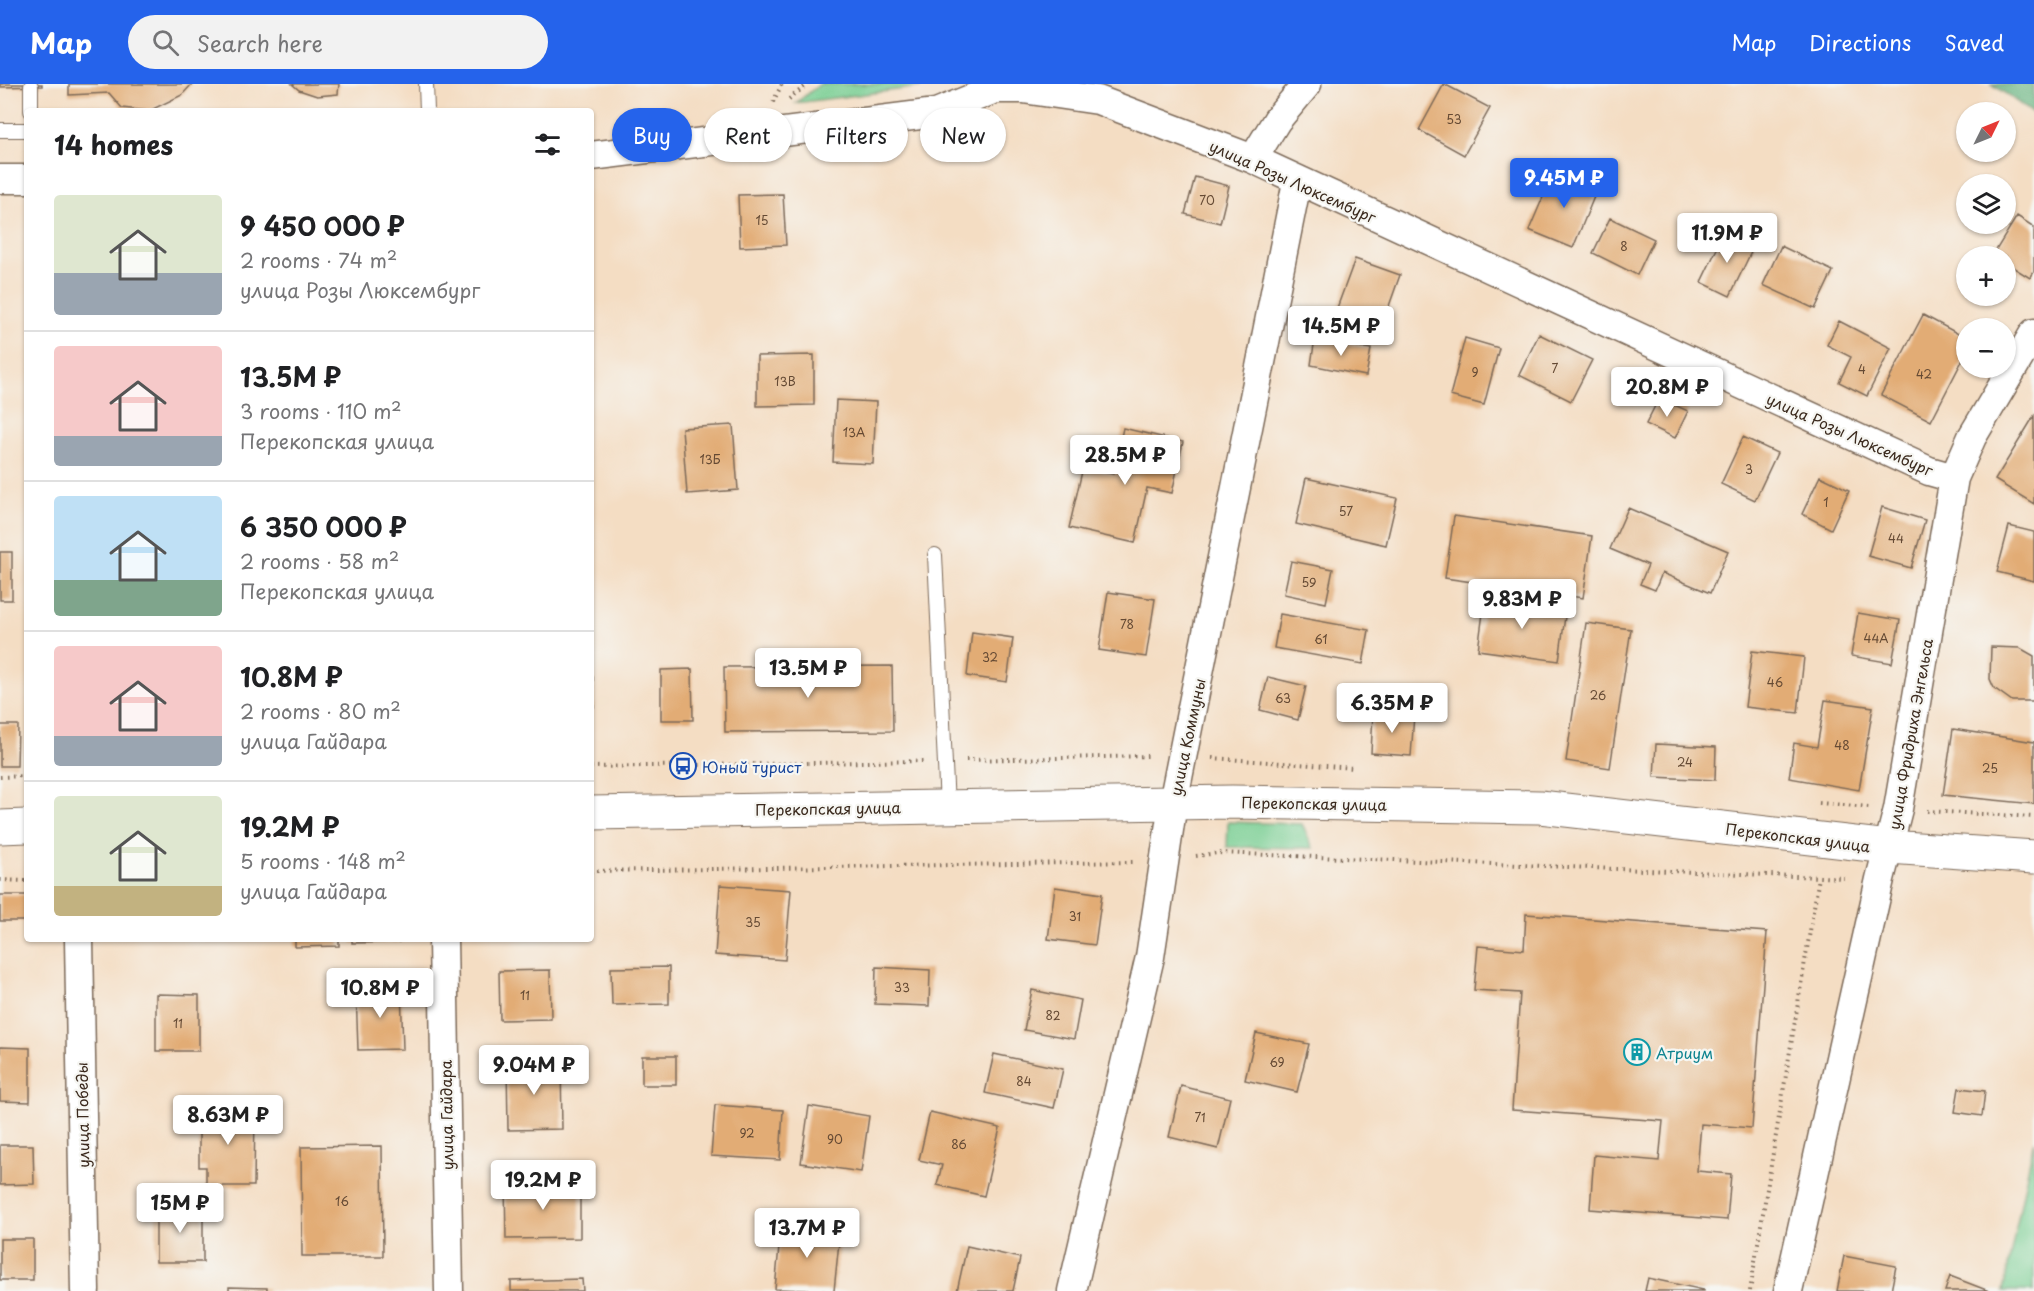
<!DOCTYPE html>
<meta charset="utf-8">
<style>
:root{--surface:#fff;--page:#f2f2f2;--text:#202124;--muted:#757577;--line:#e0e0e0;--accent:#2563eb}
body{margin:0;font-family:"Playpen Sans",sans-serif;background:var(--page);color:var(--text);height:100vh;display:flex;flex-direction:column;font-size:22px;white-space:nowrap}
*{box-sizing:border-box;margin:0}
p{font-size:20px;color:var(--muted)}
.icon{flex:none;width:33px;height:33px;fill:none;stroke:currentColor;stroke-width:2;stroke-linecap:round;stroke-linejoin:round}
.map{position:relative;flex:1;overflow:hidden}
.sheet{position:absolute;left:24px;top:24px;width:570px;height:834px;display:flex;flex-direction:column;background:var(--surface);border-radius:6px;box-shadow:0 2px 4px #0004}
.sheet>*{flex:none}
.top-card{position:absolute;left:612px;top:24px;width:570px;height:54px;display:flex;gap:12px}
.needle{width:39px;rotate:47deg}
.fabs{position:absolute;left:1956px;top:18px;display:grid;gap:12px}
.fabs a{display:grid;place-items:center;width:60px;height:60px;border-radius:50%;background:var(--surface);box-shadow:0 2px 4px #0004;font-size:30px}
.price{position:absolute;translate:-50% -51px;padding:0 14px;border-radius:6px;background:#fff;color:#222;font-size:20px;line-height:39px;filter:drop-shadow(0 2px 3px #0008)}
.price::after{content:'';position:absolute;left:50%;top:36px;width:18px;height:14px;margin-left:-9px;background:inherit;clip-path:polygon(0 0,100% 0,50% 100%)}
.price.active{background:var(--accent);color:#fff}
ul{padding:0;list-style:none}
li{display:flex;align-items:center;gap:18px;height:150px;padding:0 30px}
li+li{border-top:2px solid var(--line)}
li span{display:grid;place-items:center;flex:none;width:168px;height:120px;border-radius:6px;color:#555}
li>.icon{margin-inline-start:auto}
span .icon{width:72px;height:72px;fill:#fffc;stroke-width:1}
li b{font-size:26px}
h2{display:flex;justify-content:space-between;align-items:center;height:72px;padding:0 30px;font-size:26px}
.tag{padding:0 21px;border-radius:27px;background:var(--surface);box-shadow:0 2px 4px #0004;font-size:21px;line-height:54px}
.tag.active{background:var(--accent);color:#fff}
header{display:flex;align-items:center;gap:36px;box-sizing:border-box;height:84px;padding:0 30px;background:var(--accent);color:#fff}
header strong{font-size:28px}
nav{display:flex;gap:33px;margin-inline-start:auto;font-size:21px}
.search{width:420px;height:54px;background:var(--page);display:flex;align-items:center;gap:15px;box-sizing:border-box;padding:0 21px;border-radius:33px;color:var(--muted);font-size:22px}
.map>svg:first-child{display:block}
.green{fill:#78ce92;stroke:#5a7c58;stroke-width:1.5}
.forest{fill:#62b17c;stroke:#4e6e4d;stroke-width:1.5}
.building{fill:#e2ac75}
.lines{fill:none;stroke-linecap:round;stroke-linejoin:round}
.service-casing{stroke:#7c6958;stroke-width:16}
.minor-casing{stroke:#7c6958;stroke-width:31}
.tertiary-casing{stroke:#7c6958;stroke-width:35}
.path{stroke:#7c6958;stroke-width:4;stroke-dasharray:1.5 4.5;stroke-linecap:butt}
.service{stroke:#fff;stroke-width:14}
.minor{stroke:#fff;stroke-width:28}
.tertiary{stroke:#fff;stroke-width:33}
.labels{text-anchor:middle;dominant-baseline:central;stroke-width:4.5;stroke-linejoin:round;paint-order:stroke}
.number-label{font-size:12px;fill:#654a34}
.street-label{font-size:15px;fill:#3b2a1e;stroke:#f6f6f2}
.transit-label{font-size:15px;fill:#164399;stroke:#f6f6f2;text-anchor:start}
.culture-label{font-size:15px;fill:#0d838f;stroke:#f6f6f2;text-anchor:start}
</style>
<header>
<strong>Map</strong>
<div class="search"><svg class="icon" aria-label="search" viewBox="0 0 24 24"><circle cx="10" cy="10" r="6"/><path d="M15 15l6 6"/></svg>Search here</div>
<nav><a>Map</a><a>Directions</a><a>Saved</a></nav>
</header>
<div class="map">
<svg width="2034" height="1207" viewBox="0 0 2034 1207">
<rect width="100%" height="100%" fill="#f6f6f2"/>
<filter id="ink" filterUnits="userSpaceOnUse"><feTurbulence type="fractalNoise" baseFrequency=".0167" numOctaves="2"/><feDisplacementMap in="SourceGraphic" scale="12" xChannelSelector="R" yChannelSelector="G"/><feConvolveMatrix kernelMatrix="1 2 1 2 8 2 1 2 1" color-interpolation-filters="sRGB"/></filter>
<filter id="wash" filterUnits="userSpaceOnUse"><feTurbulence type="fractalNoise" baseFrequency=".008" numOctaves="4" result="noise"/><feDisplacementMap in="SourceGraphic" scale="24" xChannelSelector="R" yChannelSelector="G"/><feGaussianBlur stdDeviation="1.35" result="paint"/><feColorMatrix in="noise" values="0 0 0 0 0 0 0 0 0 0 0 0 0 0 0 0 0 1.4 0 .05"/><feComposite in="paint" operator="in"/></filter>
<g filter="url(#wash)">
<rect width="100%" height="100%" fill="#f4ddc3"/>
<path class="green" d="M 820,0 L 920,0 L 920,3 L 796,19 Z
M 1228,738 L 1302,740 L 1313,764 L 1227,763 Z
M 2034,1056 L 2034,1207 L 2003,1207 Z"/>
<path class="forest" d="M 1992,0 L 2034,0 L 2034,30 Z"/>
<g id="blocks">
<path class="building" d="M 0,0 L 42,0 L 42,2 L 0,3 Z
M 69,0 L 192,0 L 182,11 L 149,27 L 122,24 L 109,9 L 69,11 Z
M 292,0 L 339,0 L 338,10 L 317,12 L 299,6 Z
M 1444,0 L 1490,24 L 1464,71 L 1419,46 Z
M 1555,85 L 1598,103 L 1573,164 L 1529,146 Z
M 1195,93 L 1229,102 L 1220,139 L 1185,130 Z
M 783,110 L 786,161 L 740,163 L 738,111 Z
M 2017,132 L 2034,143 L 2034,188 L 2030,194 L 2006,179 L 2006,172 L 1993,171 Z
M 1610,134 L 1654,155 L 1637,191 L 1593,169 Z
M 1725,148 L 1754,162 L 1730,212 L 1701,198 Z
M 1781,162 L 1833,187 L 1815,225 L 1763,201 Z
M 1355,175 L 1400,191 L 1383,239 L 1337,224 Z
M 1923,231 L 1966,254 L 1966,269 L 1931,337 L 1881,311 Z
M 1839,237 L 1891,264 L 1867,312 L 1839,298 L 1851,273 L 1827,261 Z
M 1539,250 L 1592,276 L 1571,317 L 1519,291 Z
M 1315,254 L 1371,265 L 1366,292 L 1311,281 Z
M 1465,254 L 1499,264 L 1484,321 L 1450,312 Z
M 814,271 L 814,321 L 757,322 L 757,272 Z
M 1659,314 L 1688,327 L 1675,354 L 1646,340 Z
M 836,316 L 876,318 L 873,380 L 833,378 Z
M 2034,332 L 2034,420 L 1995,396 Z
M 733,341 L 738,406 L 687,410 L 682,344 Z
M 1123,344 L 1183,358 L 1172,409 L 1147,404 L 1135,459 L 1069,444 L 1083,383 L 1113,390 Z
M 1743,353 L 1777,369 L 1755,416 L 1721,400 Z
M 1820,392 L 1849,406 L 1831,445 L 1802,430 Z
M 1306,394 L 1397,414 L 1386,461 L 1296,440 Z
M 1882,423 L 1925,436 L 1911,484 L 1868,472 Z
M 1628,424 L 1728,467 L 1710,509 L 1662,489 L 1655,506 L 1640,500 L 1648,481 L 1610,465 Z
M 1454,432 L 1592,452 L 1583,514 L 1445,494 Z
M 2009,442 L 2034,448 L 2034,497 L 1997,488 Z
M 0,468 L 12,468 L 12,516 L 0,516 Z
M 1291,477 L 1333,485 L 1326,519 L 1284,510 Z
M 1108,508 L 1155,515 L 1146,573 L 1099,566 Z
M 1485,514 L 1566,525 L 1559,577 L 1478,566 Z
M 1858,529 L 1900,536 L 1892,579 L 1851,572 Z
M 1280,530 L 1369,546 L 1363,580 L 1274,564 Z
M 1586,539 L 1631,545 L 1610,684 L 1566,677 Z
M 972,548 L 1013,554 L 1007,598 L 967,592 Z
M 1991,563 L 2020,564 L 2034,572 L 2034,617 L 2012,617 L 1994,604 L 1990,595 Z
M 1752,567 L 1804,573 L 1798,629 L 1745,623 Z
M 892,582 L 893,647 L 725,648 L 724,583 Z
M 692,585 L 693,636 L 661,636 L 661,586 Z
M 591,593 L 593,593 L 594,623 L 591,623 Z
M 1268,593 L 1306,602 L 1298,636 L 1260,626 Z
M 1825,616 L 1873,623 L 1859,706 L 1789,694 L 1794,659 L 1817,663 Z
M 1373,629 L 1414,631 L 1411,672 L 1371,669 Z
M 0,641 L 18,641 L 17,682 L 0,682 Z
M 1953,645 L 2034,658 L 2034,720 L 1943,711 Z
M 1656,660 L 1716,663 L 1715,696 L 1654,693 Z
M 720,801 L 791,806 L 785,876 L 715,871 Z
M 1055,803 L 1102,810 L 1095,861 L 1048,855 Z
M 0,811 L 27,811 L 27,837 L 0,837 Z
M 1526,830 L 1767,848 L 1752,1044 L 1701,1040 L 1697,1087 L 1731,1090 L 1727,1136 L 1590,1125 L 1594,1071 L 1659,1077 L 1663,1037 L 1512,1026 L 1520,909 L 1474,906 L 1478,862 L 1524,866 Z
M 295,855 L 339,855 L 339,862 L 295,863 Z
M 352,855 L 399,855 L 399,858 L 352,859 Z
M 669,883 L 669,920 L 612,921 L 611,884 Z
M 876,883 L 930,886 L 929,922 L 875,920 Z
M 550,886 L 551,935 L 500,936 L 499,887 Z
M 401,904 L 403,965 L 358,966 L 356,906 Z
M 1032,906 L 1081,916 L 1074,955 L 1024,946 Z
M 156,910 L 199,911 L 199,967 L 156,967 Z
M 1256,949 L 1309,960 L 1297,1008 L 1245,996 Z
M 0,963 L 30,964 L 30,1018 L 0,1017 Z
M 994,970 L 1063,985 L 1054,1024 L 985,1009 Z
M 642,972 L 676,972 L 676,1001 L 642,1001 Z
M 507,979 L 561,979 L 562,1045 L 508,1046 Z
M 1181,1002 L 1230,1014 L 1218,1065 L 1169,1053 Z
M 1959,1004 L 1985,1007 L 1982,1032 L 1955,1028 Z
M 715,1021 L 783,1026 L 780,1076 L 711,1072 Z
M 207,1022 L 255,1023 L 254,1102 L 206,1102 L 206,1083 L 199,1083 L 199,1041 L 207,1041 Z
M 809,1022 L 869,1032 L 861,1088 L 801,1079 Z
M 930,1028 L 1000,1044 L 984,1112 L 937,1101 L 942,1081 L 919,1076 Z
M 0,1061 L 33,1061 L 34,1100 L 0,1101 Z
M 382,1062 L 383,1172 L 302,1172 L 301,1063 Z
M 505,1099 L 580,1099 L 580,1154 L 506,1155 Z
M 156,1123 L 203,1123 L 203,1178 L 156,1178 Z
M 781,1142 L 840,1148 L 834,1207 L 775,1205 Z
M 0,1155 L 33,1155 L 33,1196 L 0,1196 Z
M 967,1162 L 1020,1174 L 1013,1207 L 957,1207 Z
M 1844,1172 L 1896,1182 L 1891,1207 L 1837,1207 Z
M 1950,1192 L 1989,1207 L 1945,1207 Z
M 1648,1194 L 1704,1206 L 1704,1207 L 1645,1207 Z
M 582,1195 L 583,1207 L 511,1207 L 511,1197 Z
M 229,1203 L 267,1204 L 267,1207 L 229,1207 Z"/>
</g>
</g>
<g filter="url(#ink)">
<use href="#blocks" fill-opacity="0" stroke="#7c6958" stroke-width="1.5"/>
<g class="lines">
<defs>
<path id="service" d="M 426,0 L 427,27
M 31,2 L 31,27
M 0,46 L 27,46
M 935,471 L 947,722"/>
<path id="minor" d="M 591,72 L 936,29 L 995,5 L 1023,5 L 1098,16 L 1253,75 L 1929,387 L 1954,394
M 1253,75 L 1277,36 L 1307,0
M 0,95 L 27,95
M 79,855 L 85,1207
M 443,855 L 449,1207
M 1072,1207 L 1150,873 L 1173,719 L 1297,98
M 1788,1207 L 1880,795 L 1898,725 L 1954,394 L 1972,353 L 2034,249"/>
<path id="tertiary" d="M 591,729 L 1232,718 L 1540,723 L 1889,763 L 2034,773
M 0,743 L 27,742"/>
</defs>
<use href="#service" class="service-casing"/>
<use href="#minor" class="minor-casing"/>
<use href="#tertiary" class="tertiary-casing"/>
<path class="path" d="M 789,15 L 808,0
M 773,18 L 782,0
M 1212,674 L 1354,684
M 966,676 L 1150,672
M 591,683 L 923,677
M 0,693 L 27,692
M 1819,719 L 1869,723
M 1927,727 L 2034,733
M 1196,772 L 1218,769 L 1844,794
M 591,787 L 1134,778
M 0,796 L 27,797
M 1750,1207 L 1819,793"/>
<use href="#service" class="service"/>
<use href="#minor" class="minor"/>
<use href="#tertiary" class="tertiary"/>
</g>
</g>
<defs>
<symbol id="bus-ring" viewBox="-11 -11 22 22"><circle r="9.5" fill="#f6f6f2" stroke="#1a4fb4" stroke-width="1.5"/><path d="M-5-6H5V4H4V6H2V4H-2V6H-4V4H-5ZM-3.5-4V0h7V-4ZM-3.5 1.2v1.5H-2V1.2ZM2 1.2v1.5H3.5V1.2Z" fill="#1a4fb4"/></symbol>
<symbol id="building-ring" viewBox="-11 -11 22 22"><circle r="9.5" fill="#f6f6f2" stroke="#0f9aa8" stroke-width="1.5"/><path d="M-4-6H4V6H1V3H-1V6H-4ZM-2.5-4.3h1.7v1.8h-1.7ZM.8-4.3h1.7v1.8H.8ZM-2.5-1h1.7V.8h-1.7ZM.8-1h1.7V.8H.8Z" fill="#0f9aa8"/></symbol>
</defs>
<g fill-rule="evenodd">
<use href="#bus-ring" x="668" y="667" width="30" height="30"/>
<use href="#building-ring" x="1622" y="953" width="30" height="30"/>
</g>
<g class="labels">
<g class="number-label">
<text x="1454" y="35">53</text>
<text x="1207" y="116">70</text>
<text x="762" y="136">15</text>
<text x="1624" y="162">8</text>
<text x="1555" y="284">7</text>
<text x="1862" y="285">4</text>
<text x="1475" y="288">9</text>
<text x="1924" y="290">42</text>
<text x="785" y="297">13В</text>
<text x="854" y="348">13А</text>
<text x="710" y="375">13Б</text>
<text x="1749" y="385">3</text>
<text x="1826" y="418">1</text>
<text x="1346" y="427">57</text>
<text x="1896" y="454">44</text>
<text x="1309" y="498">59</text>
<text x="1127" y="540">78</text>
<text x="1876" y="554">44А</text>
<text x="1321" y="555">61</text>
<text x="990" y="573">32</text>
<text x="1775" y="598">46</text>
<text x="1598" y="611">26</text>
<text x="1283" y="614">63</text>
<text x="1842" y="661">48</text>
<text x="1685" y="678">24</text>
<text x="1990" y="684">25</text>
<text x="1075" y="832">31</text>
<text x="753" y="838">35</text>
<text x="902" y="903">33</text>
<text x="525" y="911">11</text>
<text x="1053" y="931">82</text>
<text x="178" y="939">11</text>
<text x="1277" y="978">69</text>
<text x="1024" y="997">84</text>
<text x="1200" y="1033">71</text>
<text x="747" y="1049">92</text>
<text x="835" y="1055">90</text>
<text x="959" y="1060">86</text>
<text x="342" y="1117">16</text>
</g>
<g class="street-label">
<text transform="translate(1293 97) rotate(24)">улица Розы Люксембург</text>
<text transform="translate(1850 350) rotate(24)">улица Розы Люксембург</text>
<text transform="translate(1910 650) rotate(-80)">улица Фридриха Энгельса</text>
<text transform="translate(1187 653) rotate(-78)">улица Коммуны</text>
<text transform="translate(1314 719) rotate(1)">Перекопская улица</text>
<text transform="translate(828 724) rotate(-1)">Перекопская улица</text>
<text transform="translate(1798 753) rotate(7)">Перекопская улица</text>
<text transform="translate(82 1031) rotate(-91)">улица Победы</text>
<text transform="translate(446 1031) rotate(-91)">улица Гайдара</text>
</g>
<g class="transit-label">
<text x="702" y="682">Юный турист</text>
</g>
<g class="culture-label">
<text x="1656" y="968">Атриум</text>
</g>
</g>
</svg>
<div class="fabs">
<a><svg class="needle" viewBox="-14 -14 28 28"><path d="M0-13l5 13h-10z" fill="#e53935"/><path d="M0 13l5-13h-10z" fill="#757577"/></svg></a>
<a><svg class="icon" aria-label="layers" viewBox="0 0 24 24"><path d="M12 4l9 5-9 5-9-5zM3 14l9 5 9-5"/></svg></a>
<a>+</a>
<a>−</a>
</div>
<b class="price active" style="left:1564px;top:125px">9.45M ₽</b>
<b class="price" style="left:1727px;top:180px">11.9M ₽</b>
<b class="price" style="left:1341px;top:273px">14.5M ₽</b>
<b class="price" style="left:1667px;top:334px">20.8M ₽</b>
<b class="price" style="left:1125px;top:402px">28.5M ₽</b>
<b class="price" style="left:1522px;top:546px">9.83M ₽</b>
<b class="price" style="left:808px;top:615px">13.5M ₽</b>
<b class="price" style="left:1392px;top:650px">6.35M ₽</b>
<b class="price" style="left:380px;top:935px">10.8M ₽</b>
<b class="price" style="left:534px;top:1012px">9.04M ₽</b>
<b class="price" style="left:228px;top:1062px">8.63M ₽</b>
<b class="price" style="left:543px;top:1127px">19.2M ₽</b>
<b class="price" style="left:180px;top:1150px">15M ₽</b>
<b class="price" style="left:807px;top:1175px">13.7M ₽</b>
<div class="top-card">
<a class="tag active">Buy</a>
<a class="tag">Rent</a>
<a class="tag">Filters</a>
<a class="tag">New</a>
</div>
<section class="sheet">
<h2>14 homes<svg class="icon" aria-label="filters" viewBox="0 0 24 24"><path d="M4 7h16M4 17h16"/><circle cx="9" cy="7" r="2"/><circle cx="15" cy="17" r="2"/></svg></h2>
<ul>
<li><span style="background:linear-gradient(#dfe7d0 65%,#9aa5b1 0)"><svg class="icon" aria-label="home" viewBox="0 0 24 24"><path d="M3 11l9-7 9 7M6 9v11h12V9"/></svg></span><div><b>9 450 000 ₽</b><p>2 rooms · 74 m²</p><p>улица Розы Люксембург</p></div></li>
<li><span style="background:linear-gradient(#f6c9c9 75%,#9aa5b1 0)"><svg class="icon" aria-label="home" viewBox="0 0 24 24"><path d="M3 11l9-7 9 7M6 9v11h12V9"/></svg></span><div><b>13.5M ₽</b><p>3 rooms · 110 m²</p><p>Перекопская улица</p></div></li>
<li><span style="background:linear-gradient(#bfe0f5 70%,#7fa58c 0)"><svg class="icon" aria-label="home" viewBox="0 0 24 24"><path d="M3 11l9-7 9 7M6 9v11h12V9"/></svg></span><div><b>6 350 000 ₽</b><p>2 rooms · 58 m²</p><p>Перекопская улица</p></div></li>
<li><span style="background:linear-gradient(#f6c9c9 75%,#9aa5b1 0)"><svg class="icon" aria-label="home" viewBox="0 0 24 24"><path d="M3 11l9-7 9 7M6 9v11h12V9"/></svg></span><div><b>10.8M ₽</b><p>2 rooms · 80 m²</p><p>улица Гайдара</p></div></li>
<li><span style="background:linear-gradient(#dfe7d0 75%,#c2b280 0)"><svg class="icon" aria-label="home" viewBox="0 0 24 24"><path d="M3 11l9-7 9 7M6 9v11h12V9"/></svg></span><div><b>19.2M ₽</b><p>5 rooms · 148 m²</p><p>улица Гайдара</p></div></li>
</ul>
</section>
</div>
